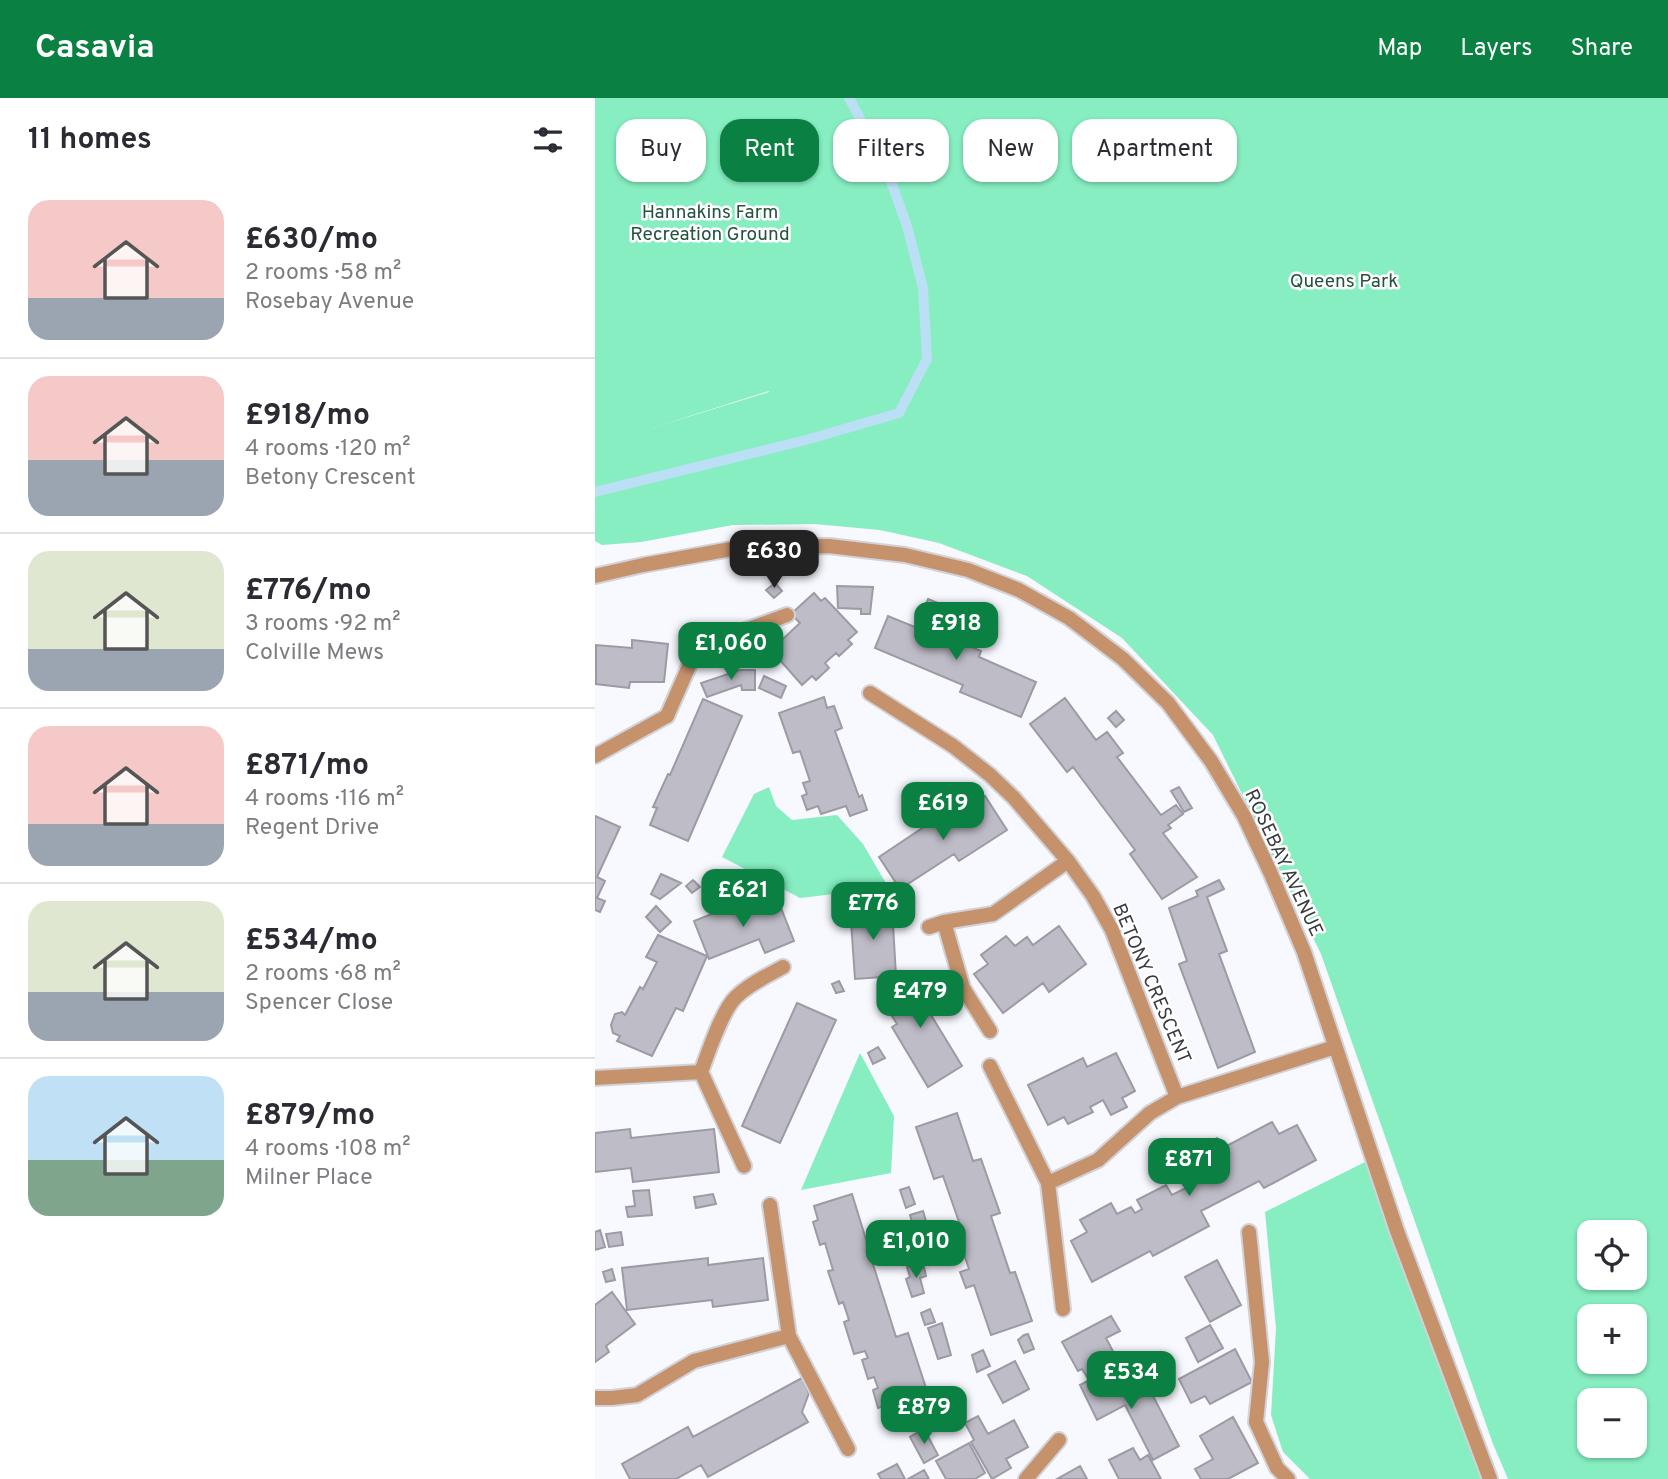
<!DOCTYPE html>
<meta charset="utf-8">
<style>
:root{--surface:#fff;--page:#f2f2f3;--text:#2b2b33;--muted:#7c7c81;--line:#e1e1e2;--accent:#0b8043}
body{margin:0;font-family:Overpass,sans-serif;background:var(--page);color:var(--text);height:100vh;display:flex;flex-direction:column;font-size:26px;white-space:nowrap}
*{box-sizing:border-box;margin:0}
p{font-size:23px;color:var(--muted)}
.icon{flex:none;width:38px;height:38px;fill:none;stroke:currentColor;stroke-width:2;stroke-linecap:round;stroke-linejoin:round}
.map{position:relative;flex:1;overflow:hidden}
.sheet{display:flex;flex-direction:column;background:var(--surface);width:595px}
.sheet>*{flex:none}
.hud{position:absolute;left:21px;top:21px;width:665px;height:63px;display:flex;gap:14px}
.fabs{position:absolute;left:982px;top:1122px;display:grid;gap:14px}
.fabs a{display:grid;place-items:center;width:70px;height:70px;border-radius:14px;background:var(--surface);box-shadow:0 2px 5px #0004;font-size:35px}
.price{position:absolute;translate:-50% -60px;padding:0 16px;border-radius:14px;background:var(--accent);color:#fff;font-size:23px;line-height:46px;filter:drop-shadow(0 2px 4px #0008)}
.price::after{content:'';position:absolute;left:50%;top:42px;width:21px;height:16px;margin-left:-10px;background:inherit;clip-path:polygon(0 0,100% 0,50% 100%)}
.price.on{background:#222;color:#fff}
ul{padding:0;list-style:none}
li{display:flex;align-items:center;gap:21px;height:175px;padding:0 28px}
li+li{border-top:2px solid var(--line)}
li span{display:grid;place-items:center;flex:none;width:196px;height:140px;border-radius:21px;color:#555}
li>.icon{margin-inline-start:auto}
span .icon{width:84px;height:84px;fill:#fffc;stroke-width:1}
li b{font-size:30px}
h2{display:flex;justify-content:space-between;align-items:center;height:84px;padding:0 28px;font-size:30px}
.chip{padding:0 24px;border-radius:21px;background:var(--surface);box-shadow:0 2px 5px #0004;font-size:24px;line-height:63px}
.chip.on{background:var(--accent);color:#fff}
header{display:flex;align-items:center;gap:42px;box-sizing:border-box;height:98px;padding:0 35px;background:var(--accent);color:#fff}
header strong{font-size:33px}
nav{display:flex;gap:38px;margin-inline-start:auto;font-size:24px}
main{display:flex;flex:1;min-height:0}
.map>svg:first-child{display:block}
.green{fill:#86eec1;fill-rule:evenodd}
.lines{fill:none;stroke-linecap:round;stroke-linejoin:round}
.stream{stroke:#bbdff4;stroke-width:10}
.building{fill:#bebcc6;stroke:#9c9aa4;stroke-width:2}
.service-casing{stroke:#d2d2d9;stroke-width:18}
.minor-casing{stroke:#d2d2d9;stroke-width:18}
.tertiary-casing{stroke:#d2d2d9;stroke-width:18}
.service{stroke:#c6926c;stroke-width:14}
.minor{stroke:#c6926c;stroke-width:14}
.tertiary{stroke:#c6926c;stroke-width:14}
.labels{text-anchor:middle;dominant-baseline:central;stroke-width:5;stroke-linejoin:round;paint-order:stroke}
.park-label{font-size:19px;fill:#265340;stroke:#fff}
.street-label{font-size:19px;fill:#3a3b3f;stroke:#fff}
</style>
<header>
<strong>Casavia</strong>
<nav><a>Map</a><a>Layers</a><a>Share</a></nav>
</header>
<main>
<section class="sheet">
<h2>11 homes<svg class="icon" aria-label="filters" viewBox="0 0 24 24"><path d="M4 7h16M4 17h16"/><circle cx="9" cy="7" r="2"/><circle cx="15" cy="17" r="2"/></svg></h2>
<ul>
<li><span style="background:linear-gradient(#f6c9c9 70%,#9aa5b1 0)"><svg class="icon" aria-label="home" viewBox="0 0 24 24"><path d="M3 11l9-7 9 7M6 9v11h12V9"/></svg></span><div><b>£630/mo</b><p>2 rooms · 58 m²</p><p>Rosebay Avenue</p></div></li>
<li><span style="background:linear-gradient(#f6c9c9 60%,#9aa5b1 0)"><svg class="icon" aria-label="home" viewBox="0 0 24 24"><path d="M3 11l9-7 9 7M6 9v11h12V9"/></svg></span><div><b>£918/mo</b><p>4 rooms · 120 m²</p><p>Betony Crescent</p></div></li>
<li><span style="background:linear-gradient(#dfe7d0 70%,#9aa5b1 0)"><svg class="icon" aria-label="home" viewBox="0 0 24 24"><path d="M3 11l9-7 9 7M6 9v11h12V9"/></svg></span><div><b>£776/mo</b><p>3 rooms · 92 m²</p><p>Colville Mews</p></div></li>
<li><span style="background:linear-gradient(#f6c9c9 70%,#9aa5b1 0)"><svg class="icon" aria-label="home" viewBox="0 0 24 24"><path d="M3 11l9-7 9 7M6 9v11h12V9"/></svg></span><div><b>£871/mo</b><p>4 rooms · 116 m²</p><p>Regent Drive</p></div></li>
<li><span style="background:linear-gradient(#dfe7d0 65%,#9aa5b1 0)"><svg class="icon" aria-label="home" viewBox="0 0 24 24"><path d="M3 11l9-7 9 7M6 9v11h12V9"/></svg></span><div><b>£534/mo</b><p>2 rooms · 68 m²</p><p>Spencer Close</p></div></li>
<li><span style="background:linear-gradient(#bfe0f5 60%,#7fa58c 0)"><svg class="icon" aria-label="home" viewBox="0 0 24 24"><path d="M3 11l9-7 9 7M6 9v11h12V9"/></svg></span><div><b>£879/mo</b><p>4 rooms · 108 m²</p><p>Milner Place</p></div></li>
</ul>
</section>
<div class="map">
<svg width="1073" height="1381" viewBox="0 0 1073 1381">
<rect width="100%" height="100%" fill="#f8f8ff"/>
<path class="green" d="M 0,0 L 1073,0 L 1073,1381 L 913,1381 L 898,1346 L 726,856 L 618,637 L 527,540 L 432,478 L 344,445 L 285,432 L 219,426 L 138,427 L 46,444 L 7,447 L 0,443 ZM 174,293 L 174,294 L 57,330 ZM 994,1134 L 1040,1134 L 1040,1180 L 994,1180 ZM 994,1218 L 1040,1218 L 1040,1264 L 994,1264 ZM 994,1302 L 1040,1302 L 1040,1348 L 994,1348 Z
M 174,689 L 181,708 L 197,722 L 242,717 L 268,746 L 299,799 L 248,795 L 205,800 L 127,759 L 159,696 Z
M 265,955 L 299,1018 L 296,1075 L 206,1092 Z
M 778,1060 L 895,1381 L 715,1381 L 688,1354 L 676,1317 L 681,1230 L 670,1114 Z"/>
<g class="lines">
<path class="stream" d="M 0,394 L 211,342 L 304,315 L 332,261 L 328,190 L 312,128 L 290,67 L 254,0"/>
</g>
<path class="building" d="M 180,485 L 187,493 L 179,500 L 171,492 Z
M 242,488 L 278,489 L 275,516 L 266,516 L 266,511 L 243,510 Z
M 219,495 L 226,503 L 230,500 L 262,534 L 253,542 L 257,546 L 244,558 L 241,555 L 230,565 L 234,570 L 221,582 L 217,578 L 207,587 L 176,552 L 205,525 L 196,516 Z
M 333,501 L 343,505 L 337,518 L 358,526 L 353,539 L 386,553 L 384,559 L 441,584 L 426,619 L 365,594 L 368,587 L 280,550 L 293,518 L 332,534 L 337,523 L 326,518 Z
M 37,542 L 73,546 L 69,584 L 35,584 L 34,590 L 1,586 L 1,547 L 37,550 Z
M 145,572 L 160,572 L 160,592 L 147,592 L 146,587 L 112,599 L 106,585 Z
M 169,578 L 191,588 L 186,600 L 164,590 Z
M 229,599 L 232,610 L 239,608 L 247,630 L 240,633 L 264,699 L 267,697 L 272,712 L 255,718 L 251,708 L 226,716 L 223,708 L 212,712 L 207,698 L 212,696 L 208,685 L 215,683 L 205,653 L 198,655 L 184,615 Z
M 470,600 L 501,642 L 512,634 L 528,655 L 522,659 L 566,717 L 581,707 L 588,716 L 573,727 L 576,730 L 568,735 L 602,779 L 567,801 L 535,756 L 540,752 L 478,669 L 472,674 L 435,626 Z
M 108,601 L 147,618 L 93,743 L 55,727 L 62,710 L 58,709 L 73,676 L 75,677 Z
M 521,613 L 529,622 L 521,629 L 513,620 Z
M 584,689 L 597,710 L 589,714 L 576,693 Z
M 390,698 L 412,732 L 364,763 L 359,756 L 305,791 L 284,759 L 341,721 L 345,727 Z
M 0,718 L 25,729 L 2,779 L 10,783 L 2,800 L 10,803 L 5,814 L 0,812 Z
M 66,776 L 86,785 L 65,801 L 56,796 Z
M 98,782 L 105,789 L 97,795 L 91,788 Z
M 624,782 L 629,791 L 612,799 L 632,853 L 624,856 L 660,954 L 623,970 L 584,866 L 592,863 L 574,810 L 603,798 L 601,793 Z
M 151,802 L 157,816 L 184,805 L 199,843 L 170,855 L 164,841 L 114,861 L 99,823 Z
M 61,808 L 76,824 L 65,834 L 51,819 Z
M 255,809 L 297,809 L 301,878 L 260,881 Z
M 464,828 L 491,866 L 454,894 L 448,885 L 408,915 L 379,876 L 393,866 L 386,857 L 411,838 L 420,848 L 432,839 L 438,847 Z
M 63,837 L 112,858 L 88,913 L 81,910 L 57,958 L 22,943 L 25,938 L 18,935 L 16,927 L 20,916 L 27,914 L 30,917 L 45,889 L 48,891 L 62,864 L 51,859 Z
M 321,876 L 340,908 L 333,912 L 367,968 L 333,989 L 297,929 L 302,926 L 284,898 Z
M 244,883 L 249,893 L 241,895 L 237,886 Z
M 202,905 L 241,922 L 185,1045 L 147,1028 Z
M 283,949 L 290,960 L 278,966 L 273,955 Z
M 521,955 L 540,993 L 527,1000 L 532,1009 L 516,1017 L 508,1002 L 495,1009 L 498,1014 L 473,1026 L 469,1019 L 453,1027 L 433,987 L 488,960 L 492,969 Z
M 362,1015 L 378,1063 L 386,1061 L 405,1115 L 396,1118 L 415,1175 L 420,1174 L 437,1223 L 396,1237 L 379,1187 L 371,1190 L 365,1174 L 374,1171 L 359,1126 L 364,1124 L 348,1078 L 339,1081 L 321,1029 Z
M 677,1024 L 684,1036 L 702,1027 L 721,1062 L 669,1090 L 664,1083 L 606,1113 L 614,1128 L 558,1158 L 555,1153 L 497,1184 L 476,1143 L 492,1134 L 485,1122 L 516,1105 L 522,1116 L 536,1109 L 540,1115 L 547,1111 L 542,1102 L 571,1087 L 577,1097 L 593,1089 L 585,1074 L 600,1066 L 594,1055 L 622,1040 L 628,1050 Z
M 35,1031 L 36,1040 L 119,1031 L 124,1074 L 38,1084 L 36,1070 L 0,1074 L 0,1035 Z
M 314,1089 L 320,1106 L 311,1110 L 305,1092 Z
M 54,1092 L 57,1117 L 33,1119 L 31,1109 L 40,1108 L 38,1093 Z
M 118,1096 L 121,1106 L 101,1110 L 99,1099 Z
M 257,1096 L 273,1148 L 295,1140 L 299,1152 L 276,1160 L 301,1239 L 313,1235 L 337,1308 L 293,1322 L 289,1308 L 283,1310 L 278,1292 L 283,1290 L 279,1279 L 273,1281 L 267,1262 L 273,1260 L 270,1253 L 259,1256 L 249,1224 L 254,1222 L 248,1204 L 244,1206 L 233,1173 L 238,1172 L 230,1145 L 225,1147 L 218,1124 L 223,1122 L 219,1108 Z
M 328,1113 L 338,1147 L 325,1151 L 315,1117 Z
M 5,1132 L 10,1149 L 0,1152 L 0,1134 Z
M 26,1134 L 28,1147 L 14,1149 L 11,1136 Z
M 113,1160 L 113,1167 L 168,1160 L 173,1202 L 118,1209 L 117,1202 L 32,1212 L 27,1170 Z
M 622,1162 L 646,1207 L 615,1224 L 590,1179 Z
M 320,1166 L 322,1171 L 329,1169 L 331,1178 L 325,1180 L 329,1195 L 317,1199 L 311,1181 L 315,1179 L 312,1169 Z
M 17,1171 L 20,1182 L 11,1184 L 8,1174 Z
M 17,1194 L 40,1226 L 11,1248 L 14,1254 L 0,1264 L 0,1207 Z
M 335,1211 L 340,1224 L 330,1227 L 326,1215 Z
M 516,1218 L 525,1233 L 511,1240 L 523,1263 L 492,1279 L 487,1271 L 483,1273 L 467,1244 Z
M 347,1225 L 356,1257 L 343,1261 L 333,1230 Z
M 615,1227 L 628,1250 L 603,1264 L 591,1240 Z
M 433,1236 L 439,1251 L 429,1255 L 423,1242 L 429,1237 Z
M 640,1251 L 657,1284 L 615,1306 L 610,1298 L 596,1305 L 584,1281 Z
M 388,1252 L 395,1268 L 382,1274 L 377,1257 Z
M 420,1263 L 434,1291 L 408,1305 L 393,1277 Z
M 519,1269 L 538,1303 L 556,1294 L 584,1348 L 558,1362 L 530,1307 L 502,1322 L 485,1287 Z
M 207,1280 L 214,1295 L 207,1314 L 213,1324 L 113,1379 L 106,1367 L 81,1381 L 35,1381 L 27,1366 L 93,1329 L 98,1339 Z
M 383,1318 L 393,1336 L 419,1322 L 433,1349 L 411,1361 L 416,1370 L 397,1381 L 376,1344 L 379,1342 L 370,1325 Z
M 638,1319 L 663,1365 L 633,1381 L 606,1381 L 600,1371 L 618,1361 L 605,1338 Z
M 329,1331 L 343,1357 L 329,1365 L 315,1339 Z
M 374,1345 L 390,1375 L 380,1381 L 351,1381 L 341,1363 Z
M 538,1350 L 545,1362 L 553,1357 L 566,1381 L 524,1381 L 514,1362 Z
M 302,1366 L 310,1381 L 286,1381 L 283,1376 Z
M 485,1368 L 492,1381 L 462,1381 Z
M 329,1372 L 334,1381 L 313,1381 Z"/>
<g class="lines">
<defs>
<path id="service" d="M 72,618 L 102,550 L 192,517"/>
<path id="minor" d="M 275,595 L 358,648 L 395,677 L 419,700 L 473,763 L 498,798 L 517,832 L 582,999
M 0,658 L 72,618
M 349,824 L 368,890 L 395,933
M 334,829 L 349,824 L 398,816 L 473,763
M 395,968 L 453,1085 L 468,1211
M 106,974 L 149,1068
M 0,980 L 106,974 C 113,955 127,912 141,899 C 154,886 172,878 188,869
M 453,1085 L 503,1062 L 555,1015 L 582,999 L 740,949
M 175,1107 L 194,1238 L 253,1351
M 654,1134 L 667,1264 L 661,1324 L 682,1370 L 693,1381
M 0,1300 L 17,1300 L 42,1297 L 99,1263 L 194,1238
M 431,1381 L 464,1342"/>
<path id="tertiary" d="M 0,478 L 48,467 L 147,449 L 234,448 L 310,457 L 373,472 L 424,492 L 474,520 L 528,561 L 573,605 L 616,663 L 649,718 L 676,776 L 709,854 L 802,1133 L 895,1381"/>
</defs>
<use href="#service" class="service-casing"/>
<use href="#minor" class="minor-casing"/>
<use href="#tertiary" class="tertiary-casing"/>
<use href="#service" class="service"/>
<use href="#minor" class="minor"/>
<use href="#tertiary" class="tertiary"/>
</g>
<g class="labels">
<g class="park-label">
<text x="115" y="115">Hannakins Farm<tspan x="115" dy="22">Recreation Ground</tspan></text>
<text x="749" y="184">Queens Park</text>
</g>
<g class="street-label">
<text transform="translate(688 765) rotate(65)">ROSEBAY AVENUE</text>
<text transform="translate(556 886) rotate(67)">BETONY CRESCENT</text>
</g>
</g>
</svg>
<div class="fabs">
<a><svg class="icon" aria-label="locate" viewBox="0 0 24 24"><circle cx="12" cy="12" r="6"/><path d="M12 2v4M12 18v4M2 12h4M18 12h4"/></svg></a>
<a>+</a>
<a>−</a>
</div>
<b class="price on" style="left:179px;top:492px">£630</b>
<b class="price" style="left:361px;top:564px">£918</b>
<b class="price" style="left:136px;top:584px">£1,060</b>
<b class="price" style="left:348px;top:744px">£619</b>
<b class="price" style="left:148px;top:831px">£621</b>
<b class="price" style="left:278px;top:844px">£776</b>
<b class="price" style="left:325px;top:932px">£479</b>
<b class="price" style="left:594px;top:1100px">£871</b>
<b class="price" style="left:321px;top:1182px">£1,010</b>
<b class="price" style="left:536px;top:1313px">£534</b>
<b class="price" style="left:329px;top:1348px">£879</b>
<div class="hud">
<a class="chip">Buy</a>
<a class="chip on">Rent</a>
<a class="chip">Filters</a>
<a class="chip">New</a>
<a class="chip">Apartment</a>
</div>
</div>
</main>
